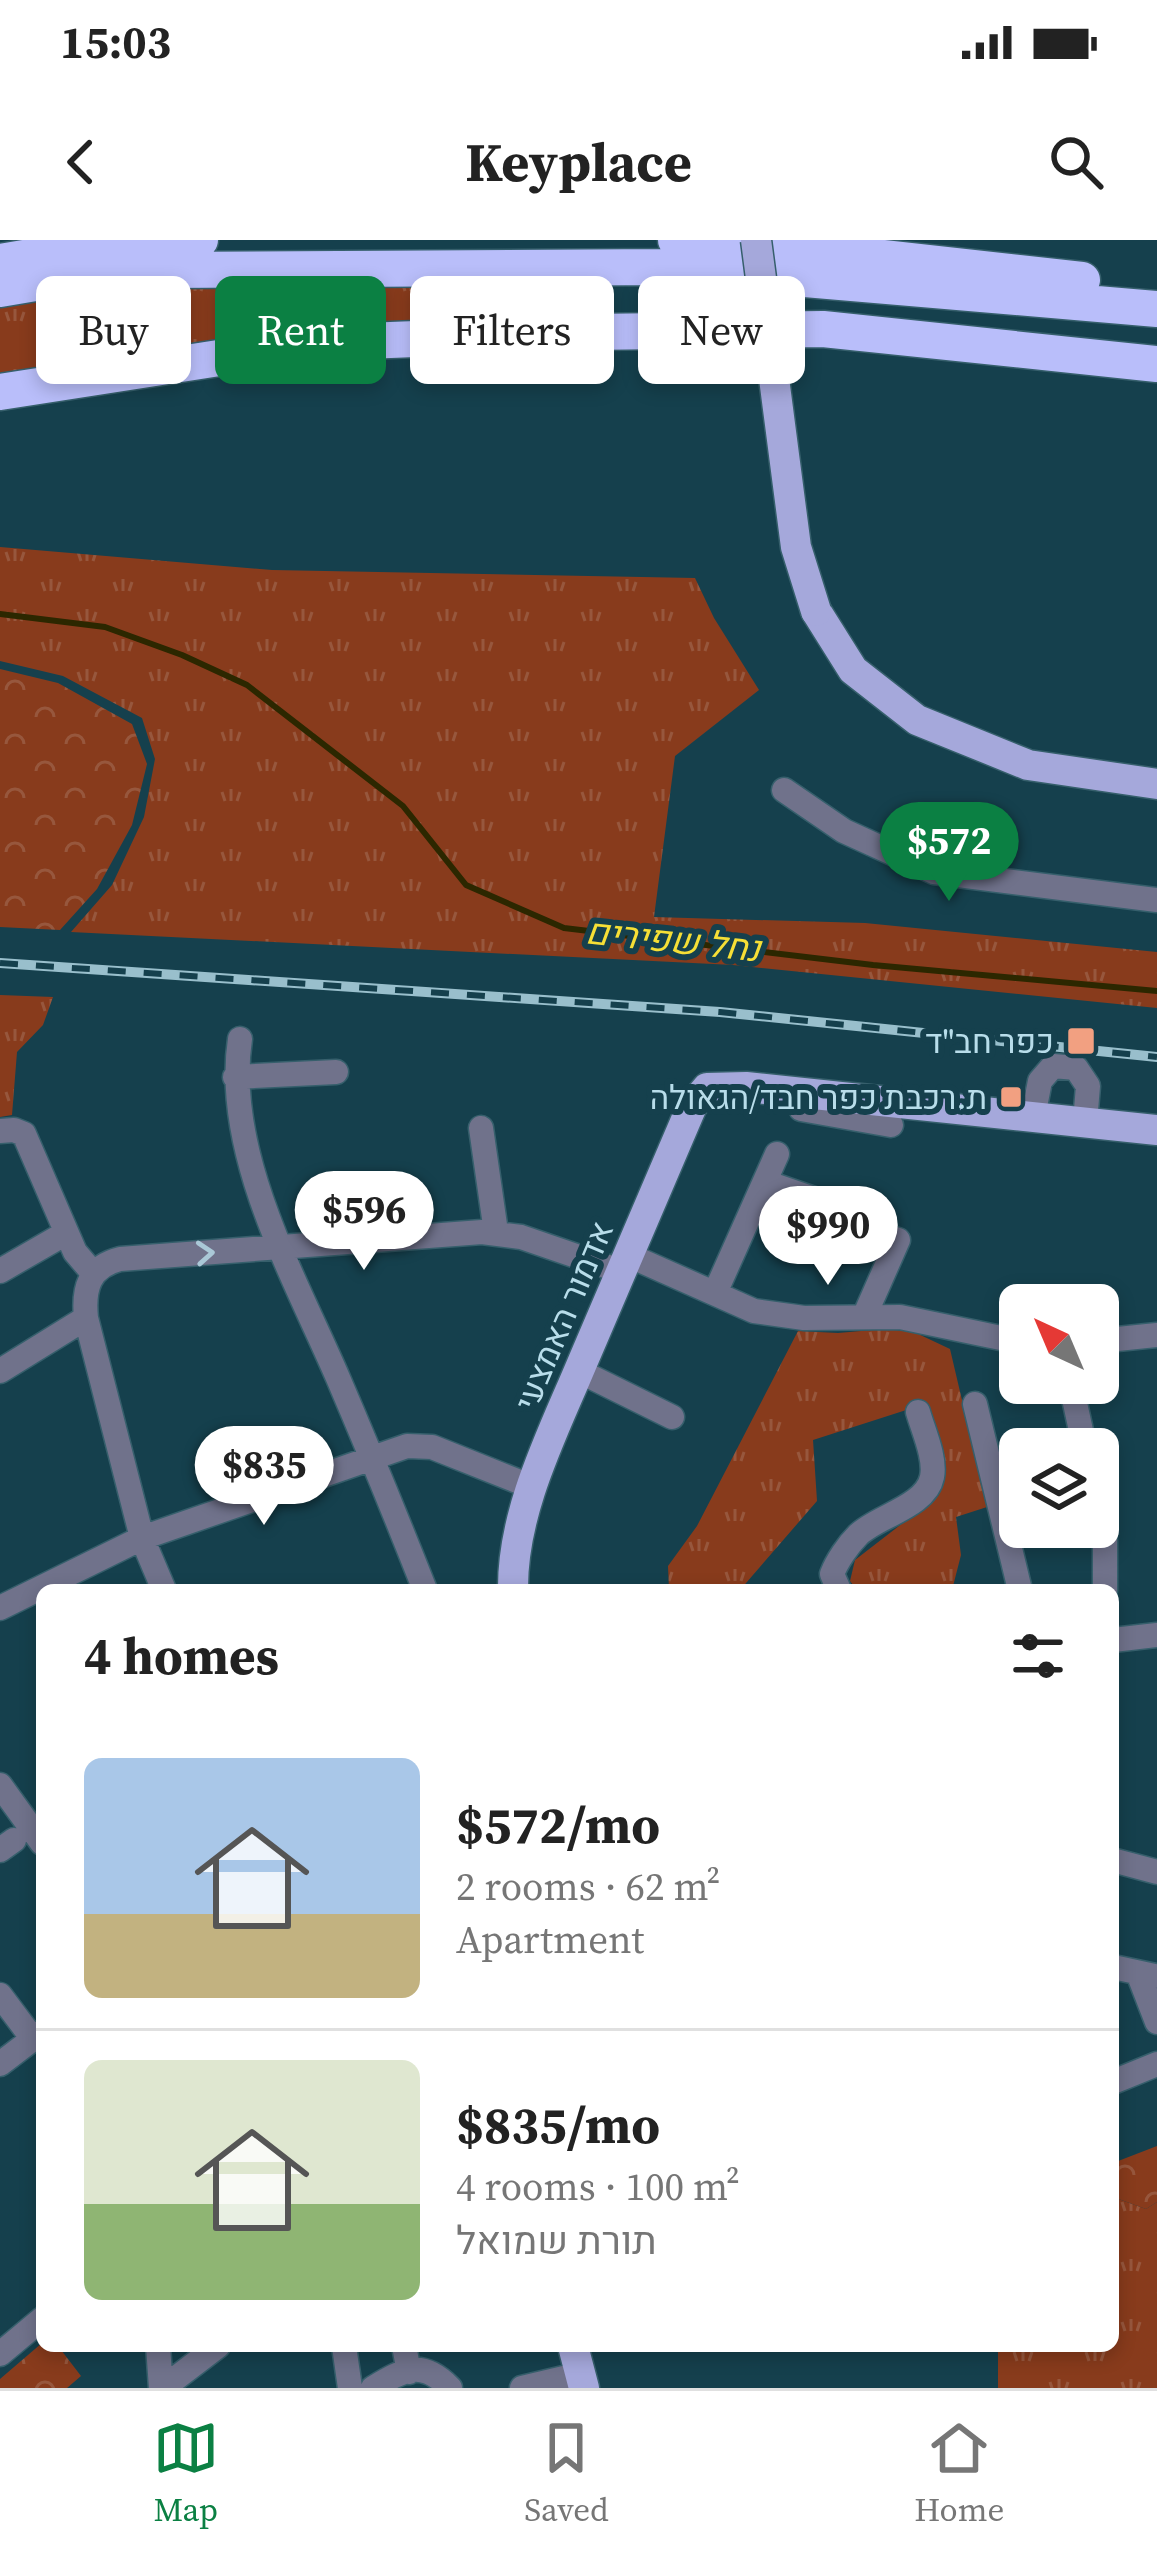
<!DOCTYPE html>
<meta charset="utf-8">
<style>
:root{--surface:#fff;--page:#f6f6f6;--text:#222;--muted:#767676;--line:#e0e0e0;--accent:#0b8043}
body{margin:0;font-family:"Source Serif 4",Heebo,serif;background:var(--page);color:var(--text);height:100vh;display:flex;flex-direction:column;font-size:45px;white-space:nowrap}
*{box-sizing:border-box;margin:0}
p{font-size:39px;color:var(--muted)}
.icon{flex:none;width:66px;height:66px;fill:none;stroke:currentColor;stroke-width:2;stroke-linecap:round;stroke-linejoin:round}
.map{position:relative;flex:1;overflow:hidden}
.drawer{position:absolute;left:36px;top:1344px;width:1083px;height:768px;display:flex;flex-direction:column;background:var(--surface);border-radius:18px;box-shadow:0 6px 18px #0003}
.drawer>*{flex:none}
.guide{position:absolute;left:36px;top:36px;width:1086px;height:108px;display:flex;gap:24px}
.needle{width:78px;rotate:316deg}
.fabs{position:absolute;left:999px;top:1044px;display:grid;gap:24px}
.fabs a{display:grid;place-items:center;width:120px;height:120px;border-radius:18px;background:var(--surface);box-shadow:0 6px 18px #0003;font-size:60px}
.price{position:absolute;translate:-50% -102px;padding:0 27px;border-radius:42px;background:#fff;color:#222;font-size:39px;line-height:78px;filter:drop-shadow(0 3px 6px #0008)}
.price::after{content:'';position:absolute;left:50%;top:72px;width:36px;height:27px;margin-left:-18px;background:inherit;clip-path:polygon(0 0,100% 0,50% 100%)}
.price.current{background:var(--accent);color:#fff}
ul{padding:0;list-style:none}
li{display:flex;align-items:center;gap:36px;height:300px;padding:0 48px}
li+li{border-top:3px solid var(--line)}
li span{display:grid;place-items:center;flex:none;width:336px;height:240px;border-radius:18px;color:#555}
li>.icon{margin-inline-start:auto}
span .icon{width:144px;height:144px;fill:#fffc;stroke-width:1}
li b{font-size:51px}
h2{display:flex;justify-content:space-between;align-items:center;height:144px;padding:0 48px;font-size:51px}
.tag{padding:0 42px;border-radius:18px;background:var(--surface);box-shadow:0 6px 18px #0003;font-size:42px;line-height:108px}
.tag.current{background:var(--accent);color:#fff}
.status{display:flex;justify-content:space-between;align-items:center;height:84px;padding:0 60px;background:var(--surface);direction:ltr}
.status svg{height:33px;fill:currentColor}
header{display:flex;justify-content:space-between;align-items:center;height:156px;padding:0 48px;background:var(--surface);font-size:54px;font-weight:700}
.menu{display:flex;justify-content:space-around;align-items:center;height:168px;border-top:3px solid var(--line);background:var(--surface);font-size:33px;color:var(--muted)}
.menu a{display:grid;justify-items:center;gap:6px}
.menu .current{color:var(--accent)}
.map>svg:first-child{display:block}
.grass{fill:url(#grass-tufts)}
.forest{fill:url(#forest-crowns)}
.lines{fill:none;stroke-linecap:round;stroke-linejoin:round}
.stream{stroke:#2c2700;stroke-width:6}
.minor-casing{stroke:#365f6c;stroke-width:27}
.major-casing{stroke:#365f6c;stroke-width:33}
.highway-casing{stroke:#365f6c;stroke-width:39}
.minor{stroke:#70728b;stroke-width:24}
.major{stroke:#a5a8db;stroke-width:30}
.highway{stroke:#b9befa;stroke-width:36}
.rail-casing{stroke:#99bfcc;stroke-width:10}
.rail{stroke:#15404d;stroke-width:6;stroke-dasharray:18;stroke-linecap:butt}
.major-bridge-casing{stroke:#365f6c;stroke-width:33;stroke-linecap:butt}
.major-bridge{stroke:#a5a8db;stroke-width:30}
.oneway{stroke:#aac8d7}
.poi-dot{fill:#f2a081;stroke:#15404d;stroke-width:4.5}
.labels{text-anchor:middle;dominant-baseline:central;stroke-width:12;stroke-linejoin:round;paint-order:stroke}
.poi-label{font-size:33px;fill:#b8ddea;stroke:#15404d;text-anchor:end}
.street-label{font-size:33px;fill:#b8ddea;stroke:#15404d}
.water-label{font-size:36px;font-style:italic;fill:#f6df36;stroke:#15404d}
</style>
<div class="status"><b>15:03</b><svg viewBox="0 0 49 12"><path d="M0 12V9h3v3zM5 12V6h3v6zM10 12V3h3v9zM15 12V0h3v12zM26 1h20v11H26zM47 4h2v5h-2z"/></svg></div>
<header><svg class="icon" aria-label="back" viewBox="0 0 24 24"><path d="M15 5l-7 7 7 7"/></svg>Keyplace<svg class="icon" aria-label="search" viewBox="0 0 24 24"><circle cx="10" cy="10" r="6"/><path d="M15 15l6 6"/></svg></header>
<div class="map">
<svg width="1157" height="2148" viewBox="0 0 1157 2148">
<defs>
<pattern id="grass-tufts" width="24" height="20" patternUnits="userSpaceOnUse" patternTransform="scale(3)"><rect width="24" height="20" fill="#883b1c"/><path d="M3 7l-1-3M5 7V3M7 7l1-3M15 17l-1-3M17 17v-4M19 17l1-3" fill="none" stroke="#97573d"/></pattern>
<pattern id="forest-crowns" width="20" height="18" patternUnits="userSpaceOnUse" patternTransform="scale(3)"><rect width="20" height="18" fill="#883b1c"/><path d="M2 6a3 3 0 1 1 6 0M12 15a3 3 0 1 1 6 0" fill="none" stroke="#97573d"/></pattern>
</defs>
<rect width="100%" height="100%" fill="#15404d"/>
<path class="grass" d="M 180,45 L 594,48 L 590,77 L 0,137 L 0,61 Z
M 0,307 L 272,330 L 695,338 L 714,378 L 759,450 L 675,516 L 654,677 L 865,683 L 1157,712 L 1157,768 L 733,725 L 71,692 L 112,645 L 144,577 L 155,519 L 142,478 L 63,436 L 0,421 Z
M 0,755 L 53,757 L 43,785 L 17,812 L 12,875 L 0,877 Z
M 884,1089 L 914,1092 L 950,1109 L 987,1267 L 956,1277 L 961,1315 L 952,1350 L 857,1350 L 850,1341 L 855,1320 L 939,1255 L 944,1219 L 928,1163 L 813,1200 L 817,1261 L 740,1350 L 669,1350 L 668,1326 L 697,1286 L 798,1091 L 838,1093 Z
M 1113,1957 L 1146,1969 L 1157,1962 L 1157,2148 L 998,2148 L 998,2106 L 1113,2106 Z"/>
<path class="forest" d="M 0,429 L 58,443 L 132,484 L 147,524 L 132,585 L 97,649 L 60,690 L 0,687 Z
M 1157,1906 L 1157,1962 L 1146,1969 L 1113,1957 L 1113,1923 Z
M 42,2103 L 42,2106 L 58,2106 L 81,2136 L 67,2148 L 0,2148 L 0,2139 Z"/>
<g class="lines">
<path class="stream" d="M 0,374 L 105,387 L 182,415 L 247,445 L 403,566 L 466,645 L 564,688 L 873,725 L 1157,751"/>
<defs>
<path id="minor" d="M 784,550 L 844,591 L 934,632 L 1157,660
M 240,799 C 223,912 294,1036 338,1138 C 368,1208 397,1279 425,1350
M 235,837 L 336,832
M 802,853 L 801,869 L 891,885
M 1033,877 L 1040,841 L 1053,826 L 1076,828 L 1088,846 L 1085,882
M 481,888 L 496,992
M 0,891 L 14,890 L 24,894 L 75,1012 L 93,1033
M 765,942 L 875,980 L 870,991 L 898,1000 L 864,1077
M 628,1015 L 754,1071 L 804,1078 L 900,1077 L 1020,1102
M 0,1031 L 66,993
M 715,1053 L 777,914
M 1098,1101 L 1157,1095
M 0,1131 L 86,1078
M 579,1131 L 672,1177
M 1073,1154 L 1085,1209
M 975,1164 L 1020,1350
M 1098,1268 L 1105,1301 L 1105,1350
M 164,1350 L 142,1298 L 86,1078 C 83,1048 89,1027 120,1019 L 482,992 L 521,997 L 620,1031
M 839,1350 L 832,1334 C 837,1321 848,1305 858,1295 C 877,1276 926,1267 932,1237 C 936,1218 923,1190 918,1172
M 0,1368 L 142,1298 L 407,1206 L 432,1207 L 532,1247
M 1113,1400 L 1157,1395
M 0,1545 L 42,1603
M 0,1610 L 14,1600
M 1116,1621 L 1157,1632
M 1113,1727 L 1155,1736
M 1138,1733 L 1157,1782
M 0,1755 L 33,1799
M 0,1824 L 42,1792
M 1113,1842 L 1157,1824
M 158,2106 L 161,2148
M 344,2106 L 350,2148
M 404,2106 L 409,2132
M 0,2114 L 42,2079
M 163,2148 L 218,2106
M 373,2148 C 405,2129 422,2119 450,2148
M 522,2148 L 581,2134"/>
<path id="major" d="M 816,371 L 853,430 L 917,480 L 1028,525 L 1157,544
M 513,1350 C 512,1271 553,1193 583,1121 C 619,1036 656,951 692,866 L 707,848 L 746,847 L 1157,890
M 573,2106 L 584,2148"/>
<path id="highway" d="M 676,0 L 722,0 L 1082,40
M 0,22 L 95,6 L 200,0
M 0,49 L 71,37 L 162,30 L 663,27 L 1157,69
M 0,152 L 315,103 L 588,92 L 823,89 L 1157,124"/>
</defs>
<use href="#minor" class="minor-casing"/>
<use href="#major" class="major-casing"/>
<use href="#highway" class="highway-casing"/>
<use href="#minor" class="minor"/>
<use href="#major" class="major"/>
<use href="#highway" class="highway"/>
<defs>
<path id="rail" d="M 0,723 L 720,772 L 1157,817"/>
</defs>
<use href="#rail" class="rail-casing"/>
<use href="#rail" class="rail"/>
<defs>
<path id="major-bridge" d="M 756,0 L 796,307 L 816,371"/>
</defs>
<use href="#major-bridge" class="major-bridge-casing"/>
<use href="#major-bridge" class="major-bridge"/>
</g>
<defs><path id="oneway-chevron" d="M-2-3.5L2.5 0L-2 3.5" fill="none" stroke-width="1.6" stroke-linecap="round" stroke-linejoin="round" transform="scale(3)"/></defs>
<use class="oneway" href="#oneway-chevron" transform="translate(205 1013) rotate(-4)"/>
<g class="poi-dot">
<rect x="1066" y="786" width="30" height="30" rx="6"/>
<rect x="999" y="845" width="24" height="24" rx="6"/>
</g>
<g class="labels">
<g class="poi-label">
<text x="1054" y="801">כפר חב"ד</text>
<text x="987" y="857">ת.רכבת כפר חבד/הגאולה</text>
</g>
<g class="street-label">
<text transform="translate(564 1076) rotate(-67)">אדמור האמצעי</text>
</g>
<g class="water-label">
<text transform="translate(673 700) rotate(6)">נחל שפירים</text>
</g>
</g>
</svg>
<div class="fabs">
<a><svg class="needle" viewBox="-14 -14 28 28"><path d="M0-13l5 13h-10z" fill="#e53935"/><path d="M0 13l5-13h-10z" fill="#767676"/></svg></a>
<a><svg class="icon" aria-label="layers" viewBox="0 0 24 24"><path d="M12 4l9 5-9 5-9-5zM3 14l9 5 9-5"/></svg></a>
</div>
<b class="price current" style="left:949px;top:664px">$572</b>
<b class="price" style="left:364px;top:1033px">$596</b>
<b class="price" style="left:828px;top:1048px">$990</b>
<b class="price" style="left:264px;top:1288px">$835</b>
<div class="guide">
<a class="tag">Buy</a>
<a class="tag current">Rent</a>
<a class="tag">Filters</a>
<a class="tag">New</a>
</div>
<section class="drawer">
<h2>4 homes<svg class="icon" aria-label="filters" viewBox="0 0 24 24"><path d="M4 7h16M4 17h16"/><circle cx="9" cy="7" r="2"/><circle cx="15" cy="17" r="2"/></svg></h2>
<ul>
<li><span style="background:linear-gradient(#a9c7e8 65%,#c2b280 0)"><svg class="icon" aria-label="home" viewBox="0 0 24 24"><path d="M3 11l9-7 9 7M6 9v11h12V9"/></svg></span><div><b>$572/mo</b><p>2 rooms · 62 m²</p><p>Apartment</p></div></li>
<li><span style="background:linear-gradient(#dfe7d0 60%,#8fb573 0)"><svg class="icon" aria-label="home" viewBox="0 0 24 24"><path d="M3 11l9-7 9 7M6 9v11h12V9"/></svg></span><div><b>$835/mo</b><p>4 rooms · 100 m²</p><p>תורת שמואל</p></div></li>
</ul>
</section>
</div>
<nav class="menu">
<a class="current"><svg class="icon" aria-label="map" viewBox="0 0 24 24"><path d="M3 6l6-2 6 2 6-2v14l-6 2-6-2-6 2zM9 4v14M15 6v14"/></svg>Map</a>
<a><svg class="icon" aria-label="saved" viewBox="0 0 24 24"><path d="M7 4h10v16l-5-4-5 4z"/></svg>Saved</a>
<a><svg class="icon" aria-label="home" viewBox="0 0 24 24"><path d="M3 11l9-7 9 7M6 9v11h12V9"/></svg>Home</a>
</nav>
